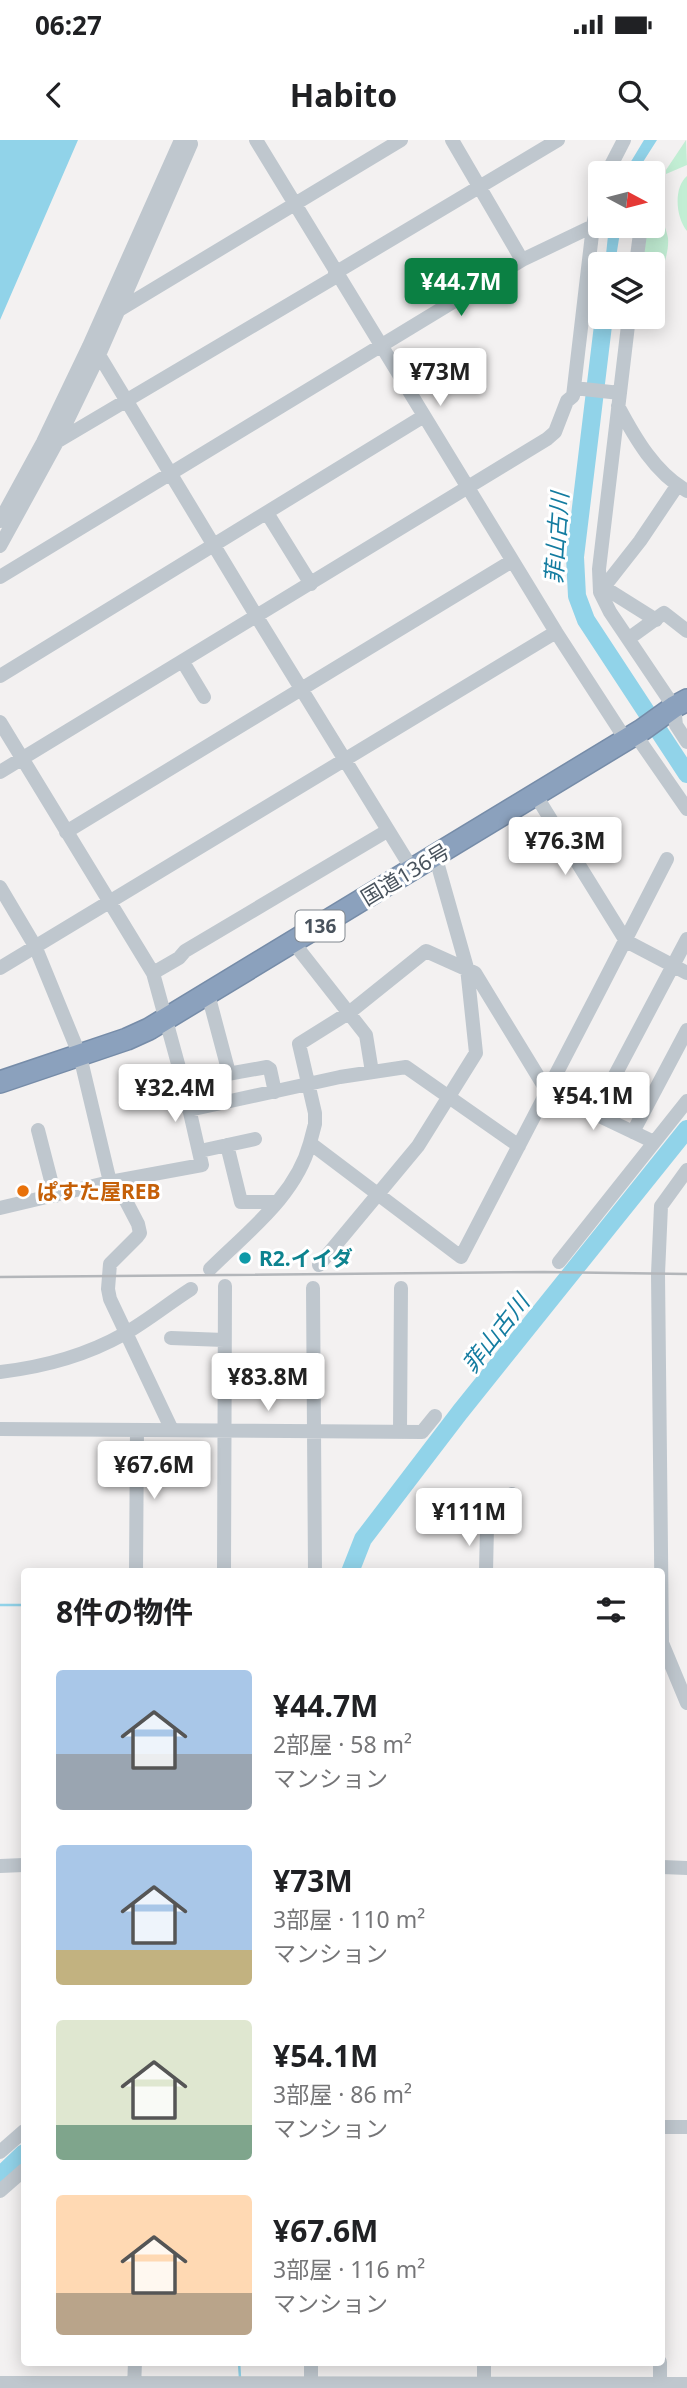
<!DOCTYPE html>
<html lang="ja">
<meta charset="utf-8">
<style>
:root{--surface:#fff;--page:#f6f6f6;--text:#202124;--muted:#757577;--accent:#0b8043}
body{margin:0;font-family:"Noto Sans","Noto Sans JP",sans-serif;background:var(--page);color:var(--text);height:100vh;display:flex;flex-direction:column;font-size:26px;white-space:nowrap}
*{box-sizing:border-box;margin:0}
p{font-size:23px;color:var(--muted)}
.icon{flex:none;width:38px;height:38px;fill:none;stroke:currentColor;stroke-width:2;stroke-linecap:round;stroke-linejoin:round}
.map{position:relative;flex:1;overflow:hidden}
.details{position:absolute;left:21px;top:1428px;width:644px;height:798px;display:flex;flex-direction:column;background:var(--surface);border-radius:7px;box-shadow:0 4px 18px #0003}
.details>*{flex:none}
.needle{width:46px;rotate:97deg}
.buttons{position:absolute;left:588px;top:21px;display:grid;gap:14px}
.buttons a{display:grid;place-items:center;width:77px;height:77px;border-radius:7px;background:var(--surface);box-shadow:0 4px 18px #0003;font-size:35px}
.price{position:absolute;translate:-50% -60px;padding:0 16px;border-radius:7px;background:#fff;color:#222;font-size:23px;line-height:46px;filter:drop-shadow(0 2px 4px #0008)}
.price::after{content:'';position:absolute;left:50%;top:42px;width:21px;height:16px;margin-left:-10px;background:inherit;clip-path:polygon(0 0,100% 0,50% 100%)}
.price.active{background:var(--accent);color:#fff}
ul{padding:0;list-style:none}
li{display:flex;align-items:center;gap:21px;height:175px;padding:0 35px}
li span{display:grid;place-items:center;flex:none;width:196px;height:140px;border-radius:7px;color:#555}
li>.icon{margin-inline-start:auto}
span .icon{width:84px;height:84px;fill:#fffc;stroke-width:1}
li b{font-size:30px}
h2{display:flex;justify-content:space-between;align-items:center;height:84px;padding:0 35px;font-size:30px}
.status{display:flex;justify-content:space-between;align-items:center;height:49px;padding:0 35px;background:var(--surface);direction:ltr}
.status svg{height:19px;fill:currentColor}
header{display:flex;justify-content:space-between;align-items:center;height:91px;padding:0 35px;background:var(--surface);font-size:32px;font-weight:700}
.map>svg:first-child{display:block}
.green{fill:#c2eed4}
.water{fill:#91d3e9}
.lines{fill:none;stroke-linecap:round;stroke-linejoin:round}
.stream{stroke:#91d3e9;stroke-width:2.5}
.river{stroke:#91d3e9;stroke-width:18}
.highway-casing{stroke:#768ca8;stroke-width:24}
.minor{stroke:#bfc7ce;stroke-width:14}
.highway{stroke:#8ba1bd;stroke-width:21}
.rail{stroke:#b3b6ba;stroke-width:2.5}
.food-dot{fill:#e8710a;stroke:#fff;stroke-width:2.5}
.culture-dot{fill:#0f9aa8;stroke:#fff;stroke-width:2.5}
.labels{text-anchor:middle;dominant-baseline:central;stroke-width:6;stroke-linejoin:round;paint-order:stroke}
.shield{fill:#fff;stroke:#80878e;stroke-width:2}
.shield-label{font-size:19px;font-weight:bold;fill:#49535d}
.street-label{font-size:21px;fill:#49535d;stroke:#fff}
.food-label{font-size:21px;font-weight:bold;fill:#c56008;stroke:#fff;text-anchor:start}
.culture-label{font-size:21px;font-weight:bold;fill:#0d838f;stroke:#fff;text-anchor:start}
.water-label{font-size:23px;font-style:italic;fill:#137ca0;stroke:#fff}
</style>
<div class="status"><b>06:27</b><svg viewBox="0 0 49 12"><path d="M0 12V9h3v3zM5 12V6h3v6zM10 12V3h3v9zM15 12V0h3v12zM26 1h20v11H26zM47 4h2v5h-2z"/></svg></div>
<header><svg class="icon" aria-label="back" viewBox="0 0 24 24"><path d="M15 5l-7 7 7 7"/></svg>Habito<svg class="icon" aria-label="search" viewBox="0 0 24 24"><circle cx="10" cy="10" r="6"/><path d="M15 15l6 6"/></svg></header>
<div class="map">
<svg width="687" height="2248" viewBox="0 0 687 2248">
<rect width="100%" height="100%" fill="#f3f1f1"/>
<path class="green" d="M 686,0 L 687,25 L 666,34 L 666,30 Z
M 687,36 L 687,91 C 676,78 673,48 687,36 Z
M 653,59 L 655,59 C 658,72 666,86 668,98 C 669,109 665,121 662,132 L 653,131 L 653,124 L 642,124 L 648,86 L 653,86 Z"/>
<path class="water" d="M 0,0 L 78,0 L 0,180 Z
M 644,0 L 657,0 L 636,33 L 624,33 Z
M 609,86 L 621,86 L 615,124 L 605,124 Z
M 600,163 L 600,177 L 607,177 L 601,224 L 593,224 Z"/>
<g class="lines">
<path class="stream" d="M 0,1465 L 24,1465
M 239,2222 L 240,2238"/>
<path class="river" d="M 604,177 L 575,417 L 577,456 L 586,480 L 687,634
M 350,1432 L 363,1399 L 460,1272 L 687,989
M 0,2036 L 24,2013"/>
<defs>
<path id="highway" d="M 0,942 L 127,899 L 149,889 L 642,590 L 674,567 L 687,560"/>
</defs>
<use href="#highway" class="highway-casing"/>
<path class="minor" d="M 256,0 L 556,492 L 626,600
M 452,0 L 522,120
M 607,33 L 624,0
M 636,124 L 641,86
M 335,133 L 558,0
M 119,170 L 401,0
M 629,177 L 599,429 L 600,452 L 610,472 L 674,567 L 676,585 L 687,602
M 99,215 L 257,477 L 412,729
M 574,248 L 620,253
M 618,266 C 635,298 655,333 687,351
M 58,301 L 337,136
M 267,373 L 311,444
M 0,381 L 43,302 L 89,206 L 181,0
M 0,406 L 57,302 L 99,215 L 191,4 L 189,0
M 0,437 L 522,120 L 593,86
M 605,448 L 656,480
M 600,452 L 640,401 L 677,346
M 628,499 L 664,473 L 687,491
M 183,522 L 204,557
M 0,536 L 424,276
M 0,582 L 153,833 L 183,942 L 202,1025 L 110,1042 L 0,1068
M 635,594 L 687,669
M 0,632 L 547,299 L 555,292 L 567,261 L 573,256 L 593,86 L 600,51
M 535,654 L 626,801 L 687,833
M 66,692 L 512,421
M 0,747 L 35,806 L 80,916 L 110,1042 L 126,1061 L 138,1084 L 140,1093 L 137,1097 L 110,1124 L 108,1149 L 110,1159 L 172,1290
M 293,802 L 366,895 L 372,932
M 0,828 L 556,492
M 153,833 L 179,818 L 185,811 L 387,691
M 208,854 L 229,933
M 183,942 L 267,927 L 270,929 L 275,952
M 189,970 L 340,937 L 406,927 L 519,1006
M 595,973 L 687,799
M 38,990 L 55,1056
M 633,992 L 687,890
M 654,1002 L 547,951 L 475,833 L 426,811 L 350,872 L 299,904 L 315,973 L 315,984 L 310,1003 L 461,1117 C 530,985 599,852 667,719
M 227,1005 L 241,1062 L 277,1062
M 200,1011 L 255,999
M 687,1030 L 661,1066 L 658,1134 L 662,1503 L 687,1563
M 559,1122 L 687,961
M 319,1125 L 418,1006 L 476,913 L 467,828 L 435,715
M 210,1129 C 247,1092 296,1056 310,1003
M 313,1148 L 315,1432
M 171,1198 L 224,1200
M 0,1232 C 43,1227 85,1216 124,1194 C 147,1181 169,1163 191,1149
M 0,1289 L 422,1292 L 435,1276
M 400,1290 L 401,1148
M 136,1432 L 137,1290
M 224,1432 L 225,1146
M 486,1432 L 487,1386 L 512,1354
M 0,1726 L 24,1725
M 662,1727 L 687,1728
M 662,1987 L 687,1987
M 0,2012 L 24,1991
M 0,2051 L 24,2030
M 0,2243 L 687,2244
M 134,2248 L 135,2222
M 311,2248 L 311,2222
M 484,2248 L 484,2222
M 660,2248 L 660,2222"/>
<use href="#highway" class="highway"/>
<path class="rail" d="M 0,1137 L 544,1132 L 687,1134"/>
</g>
<circle class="food-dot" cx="23" cy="1051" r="7"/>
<circle class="culture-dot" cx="245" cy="1118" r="7"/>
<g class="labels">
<rect class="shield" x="295.5" y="770.5" width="49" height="31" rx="5"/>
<g class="shield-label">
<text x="320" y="786">136</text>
</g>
<g class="street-label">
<text transform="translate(405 734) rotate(-31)">国道136号</text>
</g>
<g class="food-label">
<text x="37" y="1051">ぱすた屋REB</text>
</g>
<g class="culture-label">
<text x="259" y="1118">R2.イイダ</text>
</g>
<g class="water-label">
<text transform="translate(556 398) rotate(-86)">菲山古川</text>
<text transform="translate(495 1193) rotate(-52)">菲山古川</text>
</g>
</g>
</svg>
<div class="buttons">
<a><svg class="needle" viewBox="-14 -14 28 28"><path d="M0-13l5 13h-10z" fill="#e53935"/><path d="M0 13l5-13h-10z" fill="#757577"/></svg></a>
<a><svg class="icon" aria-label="layers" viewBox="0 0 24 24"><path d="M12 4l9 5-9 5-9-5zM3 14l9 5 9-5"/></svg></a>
</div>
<b class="price active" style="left:461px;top:178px">¥44.7M</b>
<b class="price" style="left:440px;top:268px">¥73M</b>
<b class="price" style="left:565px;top:737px">¥76.3M</b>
<b class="price" style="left:175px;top:984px">¥32.4M</b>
<b class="price" style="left:593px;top:992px">¥54.1M</b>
<b class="price" style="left:268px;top:1273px">¥83.8M</b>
<b class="price" style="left:154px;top:1361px">¥67.6M</b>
<b class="price" style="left:469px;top:1408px">¥111M</b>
<section class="details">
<h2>8件の物件<svg class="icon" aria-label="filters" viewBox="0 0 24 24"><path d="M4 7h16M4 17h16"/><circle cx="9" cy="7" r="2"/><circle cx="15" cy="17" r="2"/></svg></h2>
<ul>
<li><span style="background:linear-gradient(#a9c7e8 60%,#9aa5b1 0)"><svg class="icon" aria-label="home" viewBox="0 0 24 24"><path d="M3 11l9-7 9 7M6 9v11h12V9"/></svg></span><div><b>¥44.7M</b><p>2部屋 · 58 m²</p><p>マンション</p></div></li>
<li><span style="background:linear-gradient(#a9c7e8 75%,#c2b280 0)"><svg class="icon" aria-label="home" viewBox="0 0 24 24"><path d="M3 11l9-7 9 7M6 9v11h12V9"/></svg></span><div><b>¥73M</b><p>3部屋 · 110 m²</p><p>マンション</p></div></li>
<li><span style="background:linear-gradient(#dfe7d0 75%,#7fa58c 0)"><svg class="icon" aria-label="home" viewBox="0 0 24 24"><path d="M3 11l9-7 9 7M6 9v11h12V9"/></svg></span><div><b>¥54.1M</b><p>3部屋 · 86 m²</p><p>マンション</p></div></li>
<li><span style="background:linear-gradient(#ffd9b3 70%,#b9a48a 0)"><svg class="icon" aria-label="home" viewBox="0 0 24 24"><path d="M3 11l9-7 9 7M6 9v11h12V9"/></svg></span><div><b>¥67.6M</b><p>3部屋 · 116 m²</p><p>マンション</p></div></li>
</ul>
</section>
</div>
